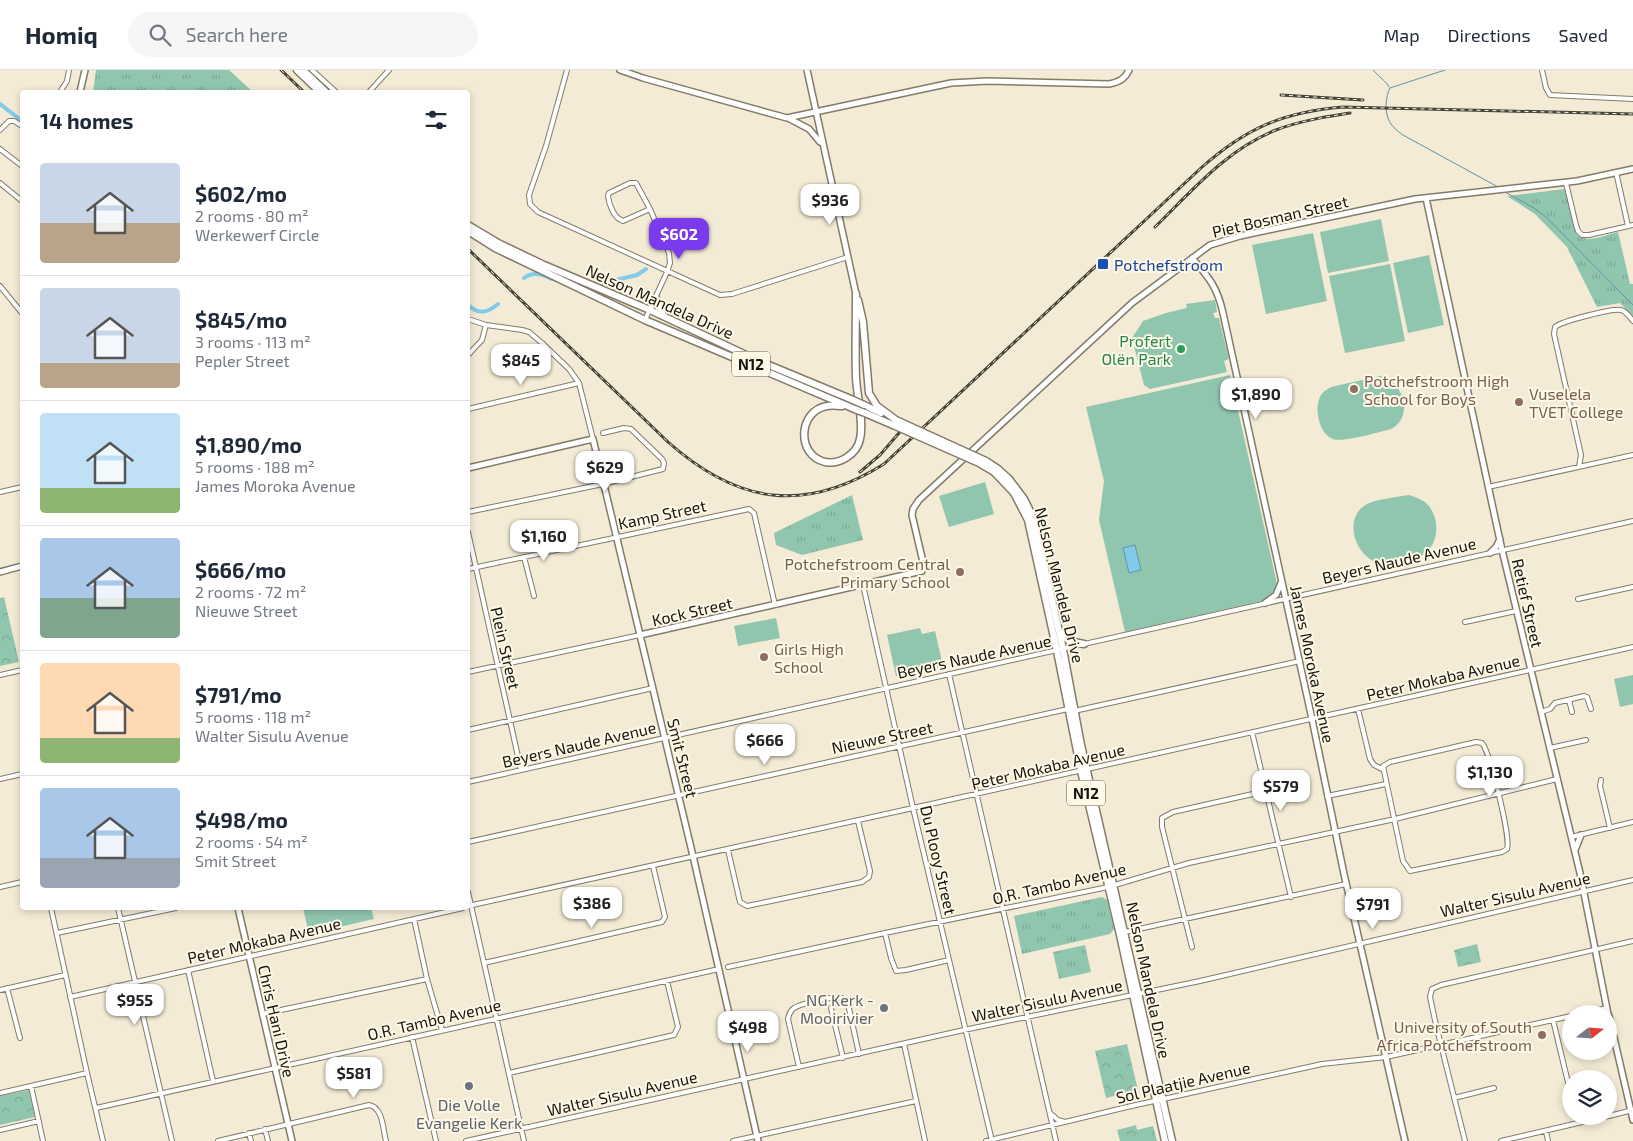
<!DOCTYPE html>
<meta charset="utf-8">
<style>
:root{--surface:#fff;--page:#f6f6f7;--text:#1f2937;--muted:#747a83;--line:#e0e1e3;--accent:#7c3aed}
body{margin:0;font-family:"Exo 2",sans-serif;background:var(--page);color:var(--text);height:100vh;display:flex;flex-direction:column;font-size:19px;white-space:nowrap}
*{box-sizing:border-box;margin:0}
p{font-size:16px;color:var(--muted)}
.icon{flex:none;width:28px;height:28px;fill:none;stroke:currentColor;stroke-width:2;stroke-linecap:round;stroke-linejoin:round}
.map{position:relative;flex:1;overflow:hidden}
.drawer{position:absolute;left:20px;top:20px;width:450px;height:820px;display:flex;flex-direction:column;background:var(--surface);border-radius:5px;box-shadow:0 2px 8px #0003}
.drawer>*{flex:none}
.needle{width:32px;rotate:73deg}
.buttons{position:absolute;left:1562px;top:935px;display:grid;gap:10px}
.buttons a{display:grid;place-items:center;width:55px;height:55px;border-radius:50%;background:var(--surface);box-shadow:0 2px 8px #0003;font-size:25px}
.price{position:absolute;translate:-50% -42px;padding:0 11px;border-radius:10px;background:#fff;color:#222;font-size:16px;line-height:32px;filter:drop-shadow(0 1px 2px #0008)}
.price::after{content:'';position:absolute;left:50%;top:30px;width:15px;height:11px;margin-left:-8px;background:inherit;clip-path:polygon(0 0,100% 0,50% 100%)}
.price.current{background:var(--accent);color:#fff}
ul{padding:0;list-style:none}
li{display:flex;align-items:center;gap:15px;height:125px;padding:0 20px}
li+li{border-top:1px solid var(--line)}
li span{display:grid;place-items:center;flex:none;width:140px;height:100px;border-radius:5px;color:#555}
li>.icon{margin-inline-start:auto}
span .icon{width:60px;height:60px;fill:#fffc;stroke-width:1}
li b{font-size:21px}
h2{display:flex;justify-content:space-between;align-items:center;height:60px;padding:0 20px;font-size:21px}
header{display:flex;align-items:center;gap:30px;box-sizing:border-box;height:70px;padding:0 25px;background:var(--surface);border-bottom:1px solid var(--line)}
header strong{font-size:24px}
nav{display:flex;gap:28px;margin-inline-start:auto;font-size:18px}
.search{width:350px;height:45px;background:var(--page);display:flex;align-items:center;gap:12px;box-sizing:border-box;padding:0 18px;border-radius:28px;color:var(--muted);font-size:19px}
.map>svg:first-child{display:block}
.grass{fill:url(#grass-tufts)}
.park{fill:url(#park-crowns)}
.garden{fill:#91c6ae}
.water{fill:#81cae9;stroke:#6194a7}
.lines{fill:none;stroke-linecap:round;stroke-linejoin:round}
.stream{stroke:#6194a7;stroke-width:1}
.canal{stroke:#81cae9;stroke-width:4}
.minor-casing{stroke:#827b68;stroke-width:6}
.tertiary-casing{stroke:#827b68;stroke-width:8}
.trunk-casing{stroke:#827b68;stroke-width:9}
.minor{stroke:#fff;stroke-width:4}
.tertiary{stroke:#fff;stroke-width:5}
.trunk{stroke:#fff;stroke-width:6}
.rail-casing{stroke:#454237;stroke-width:3}
.rail{stroke:#fef8e6;stroke-width:1;stroke-dasharray:4;stroke-linecap:butt}
.trunk-bridge-casing{stroke:#827b68;stroke-width:9;stroke-linecap:butt}
.trunk-bridge{stroke:#fff;stroke-width:6}
.transit-dot{fill:#1a4fb4;stroke:#fef8e6;stroke-width:2}
.leisure-dot{fill:#2e9e5b;stroke:#fef8e6;stroke-width:2}
.education-dot{fill:#8d6e63;stroke:#fef8e6;stroke-width:2}
.worship-dot{fill:#6b7280;stroke:#fef8e6;stroke-width:2}
.labels{text-anchor:middle;dominant-baseline:central;stroke-width:4;stroke-linejoin:round;paint-order:stroke}
.shield{fill:#fef8e6;stroke:#5c594e;stroke-width:1}
.shield-label{font-size:15px;font-weight:bold;fill:#17150d}
.street-label{font-size:16px;fill:#17150d;stroke:#fef8e6}
.transit-label{font-size:16px;fill:#164399;stroke:#fef8e6;text-anchor:start}
.leisure-label{font-size:16px;fill:#27864d;stroke:#fef8e6;text-anchor:end}
.education-label{font-size:16px;fill:#785e54;stroke:#fef8e6;text-anchor:start}
.worship-label{font-size:16px;fill:#5b616d;stroke:#fef8e6;text-anchor:end}
</style>
<header>
<strong>Homiq</strong>
<div class="search"><svg class="icon" aria-label="search" viewBox="0 0 24 24"><circle cx="10" cy="10" r="6"/><path d="M15 15l6 6"/></svg>Search here</div>
<nav><a>Map</a><a>Directions</a><a>Saved</a></nav>
</header>
<div class="map">
<svg width="1633" height="1071" viewBox="0 0 1633 1071">
<defs>
<pattern id="grass-tufts" width="24" height="20" patternUnits="userSpaceOnUse" patternTransform="scale(1.25)"><rect width="24" height="20" fill="#91c6ae"/><path d="M3 7l-1-3M5 7V3M7 7l1-3M15 17l-1-3M17 17v-4M19 17l1-3" fill="none" stroke="#7ca994"/></pattern>
<pattern id="park-crowns" width="20" height="18" patternUnits="userSpaceOnUse" patternTransform="scale(1.25)"><rect width="20" height="18" fill="#91c6ae"/><path d="M2 6a3 3 0 1 1 6 0M12 15a3 3 0 1 1 6 0" fill="none" stroke="#7ca994"/></pattern>
</defs>
<rect width="100%" height="100%" fill="#f3ebd5"/>
<path class="grass" d="M 96,0 L 229,0 L 253,22 L 93,22 Z
M 1565,119 L 1576,163 C 1585,175 1605,165 1618,162 L 1630,214 L 1633,214 L 1633,246 L 1620,233 L 1597,237 L 1567,177 L 1535,144 L 1507,126 Z
M 852,425 L 863,470 L 802,485 L 776,475 L 774,463 Z
M 1102,827 L 1107,830 L 1114,859 L 1110,864 L 1022,884 L 1014,846 Z
M 1085,875 L 1091,902 L 1059,909 L 1053,882 Z"/>
<path class="park" d="M 4,527 L 19,592 L 0,596 L 0,528 Z
M 1477,874 L 1481,892 L 1458,897 L 1454,880 Z
M 1127,974 L 1138,1020 L 1106,1028 L 1095,981 Z
M 29,1020 L 35,1047 L 0,1055 L 0,1026 Z
M 1136,1055 L 1137,1060 L 1153,1056 L 1157,1071 L 1120,1071 L 1117,1060 Z"/>
<path class="garden" d="M 1381,149 L 1389,191 L 1328,203 L 1320,162 Z
M 1313,163 L 1327,231 L 1266,244 L 1252,175 Z
M 1429,185 L 1444,255 L 1408,263 L 1393,193 Z
M 1390,194 L 1405,271 L 1345,283 L 1329,206 Z
M 1215,230 L 1217,242 L 1213,243 L 1215,248 L 1219,248 L 1229,289 L 1224,291 L 1227,302 L 1150,319 L 1144,315 L 1132,268 L 1143,251 L 1166,243 L 1187,238 L 1186,234 Z
M 1230,305 L 1280,527 L 1125,562 L 1099,450 L 1104,411 L 1086,337 Z
M 1380,306 C 1404,310 1414,348 1391,359 C 1379,362 1342,373 1333,369 C 1319,364 1314,339 1320,327 C 1322,322 1326,320 1331,317 Z
M 985,412 L 994,444 L 949,457 L 939,426 Z
M 1409,425 C 1415,427 1421,429 1426,433 C 1441,447 1440,476 1421,486 C 1415,489 1406,489 1399,490 C 1392,492 1383,495 1376,492 C 1354,484 1343,447 1367,434 C 1377,429 1397,427 1409,425 Z
M 776,548 L 780,568 L 738,576 L 734,556 Z
M 920,558 L 922,564 L 935,561 L 943,596 L 896,606 L 887,565 Z
M 1633,605 L 1633,634 L 1620,637 L 1614,609 Z
M 303,838 L 371,838 L 374,849 L 309,864 Z"/>
<path class="water" d="M 1135,475 L 1141,500 L 1129,503 L 1123,478 Z"/>
<g class="lines">
<path class="stream" d="M 1373,0 C 1379,7 1386,11 1389,17
M 1445,0 L 1390,18 C 1387,23 1387,28 1386,34 C 1386,49 1390,56 1403,65 L 1498,117
M 1505,122 L 1534,138 L 1546,147 L 1633,235"/>
<path class="canal" d="M 0,34 L 22,51
M 524,208 C 533,201 543,204 552,209
M 603,213 L 637,205 L 646,199
M 468,235 C 479,245 487,243 498,234"/>
<defs>
<path id="minor" d="M 312,0 L 336,22
M 567,0 L 546,76 L 529,125 L 530,134 L 538,142 L 720,225 L 732,224 L 848,187
M 1542,0 L 1546,18 L 1550,25 L 1633,29
M 60,22 L 67,11 L 69,0
M 369,22 L 389,0
M 0,60 L 9,51 L 14,51 L 22,56
M 0,79 L 22,96
M 1616,102 L 1628,156
M 0,113 L 22,131
M 1566,113 L 1576,155 L 1578,161 L 1582,165 L 1589,165 L 1633,155
M 0,216 L 22,243
M 468,249 L 486,255 L 522,260 L 529,262 L 542,273 L 569,299 L 579,313 L 593,369
M 645,250 L 667,202 L 670,193 L 669,183 L 650,139 L 636,113 L 630,113 L 609,123 L 608,126 C 609,135 614,148 623,151 L 650,139
M 468,285 L 482,270 L 486,255
M 468,339 L 579,313
M 1579,397 L 1581,385 L 1554,264 L 1555,257 C 1562,251 1613,238 1621,240 C 1626,241 1630,247 1633,251
M 1488,417 L 1633,385
M 0,422 L 22,417
M 468,442 L 603,414 L 663,399 L 664,393 L 662,389 L 631,359 L 624,358 L 603,363
M 468,462 L 521,700
M 524,487 L 534,526
M 468,499 L 749,439 L 754,443 L 775,535
M 863,515 L 913,738 L 992,1071
M 1578,529 L 1633,517
M 1465,552 L 1516,541
M 468,602 L 640,565
M 949,604 L 1056,1071
M 0,605 L 22,600
M 1569,630 L 1572,642
M 1358,639 L 1370,689 L 1374,695 L 1382,699
M 1074,641 L 1300,591
M 1541,642 L 1550,639 L 1555,633 L 1584,626 L 1587,627 L 1591,639
M 468,660 L 653,618
M 1252,662 L 1291,827
M 1476,672 L 1482,673 C 1490,682 1511,768 1507,779 L 1502,782 L 1410,801 L 1403,791 L 1383,696 L 1390,692 Z
M 1550,678 L 1586,670
M 0,709 L 22,704
M 1601,710 L 1600,716 L 1610,758
M 468,712 L 1633,451
M 1327,726 L 1386,714
M 1571,767 L 1633,752
M 468,772 L 1068,639
M 728,780 L 740,832 L 747,836 L 862,812 L 869,807 L 870,801 L 858,751
M 0,817 L 22,812
M 468,822 L 524,1071
M 468,836 L 913,738 L 1633,577
M 51,838 L 87,1003 L 103,1071
M 118,838 L 172,1071
M 414,849 L 427,909 L 442,960
M 1125,862 L 1346,814
M 57,863 L 176,838
M 885,863 L 891,888 L 896,901 L 906,900 L 949,890
M 1192,877 L 1162,757 L 1162,748 L 1173,742 L 1266,721
M 484,893 L 662,852 L 665,847 L 653,796
M 728,897 L 885,863 L 1108,817 L 1189,793 L 1395,749 L 1557,709
M 188,900 L 213,1011
M 7,918 L 20,968
M 0,920 L 65,905
M 70,927 L 463,838
M 831,938 L 843,988
M 262,944 L 427,909
M 1580,944 L 1607,938
M 1553,950 L 1571,1025
M 412,967 L 436,1071
M 904,974 L 925,1071
M 799,997 L 788,949 C 789,944 790,941 794,938 C 802,933 833,926 842,928 L 848,934 L 859,984
M 509,1003 L 674,965 L 678,957 L 667,911
M 31,1016 L 43,1071
M 0,1023 L 87,1003
M 1454,1028 L 1494,1018
M 96,1038 L 719,899
M 1050,1043 L 1058,1050 L 1065,1052
M 1609,1046 L 1633,1040
M 265,1059 L 268,1071
M 0,1060 L 39,1051
M 1546,1061 L 1548,1071
M 249,1063 L 251,1071
M 218,1071 L 369,1035 C 383,1037 383,1060 386,1071
M 466,1071 L 964,960 L 1200,911 L 1633,810
M 733,1071 L 916,1031
M 986,1071 L 1127,1037 L 1322,994 L 1386,987 L 1571,946
M 1465,1071 L 1436,955 L 1430,927 L 1432,919 L 1441,915 L 1633,871
M 1501,1071 L 1608,1046"/>
<path id="tertiary" d="M 620,0 L 643,8 L 787,48 L 951,13 L 987,11 L 1109,14 C 1119,12 1125,9 1129,0
M 807,0 L 856,224
M 80,22 L 85,0
M 788,48 L 809,59 L 820,72
M 1426,128 L 1502,480 L 1580,803 L 1608,944
M 1192,188 C 1209,208 1217,216 1223,243 L 1312,649 L 1344,804 L 1405,1071
M 468,398 L 593,369 L 693,786 L 758,1071
M 1490,483 L 1496,477 L 1500,469
M 0,502 L 22,496
M 1265,533 L 1276,525 L 1281,513
M 640,565 L 922,501 L 923,492 L 912,445 L 913,439 L 919,430 L 1132,233 L 1210,175 L 1240,166 L 1415,129 L 1577,111 L 1633,99
M 1575,780 L 1581,765
M 238,838 L 292,1071
M 1609,946 L 1633,1050"/>
<path id="trunk" d="M 297,0 L 320,22
M 303,0 L 326,22
M 468,155 L 500,174 L 544,195 L 650,240 L 759,291 L 853,330
M 468,161 L 495,178 L 645,250 L 857,340
M 656,228 L 659,238 L 663,245
M 858,230 L 863,252 L 869,323 L 877,336 L 896,350
M 864,335 L 881,343
M 842,336 C 837,336 832,335 827,336 C 798,341 796,385 825,392 C 840,395 857,384 860,369 C 864,352 857,327 856,308 C 855,280 856,252 856,224
M 865,343 L 893,355
M 998,399 L 1009,409 L 1024,429 L 1031,443 L 1037,463 L 1063,579 L 1081,675 L 1172,1071
M 994,402 L 1014,423 L 1028,450 L 1057,581 L 1081,701 L 1120,865 L 1165,1071
M 1060,562 L 1069,571 L 1084,574"/>
</defs>
<use href="#minor" class="minor-casing"/>
<use href="#tertiary" class="tertiary-casing"/>
<use href="#trunk" class="trunk-casing"/>
<use href="#minor" class="minor"/>
<use href="#tertiary" class="tertiary"/>
<use href="#trunk" class="trunk"/>
<defs>
<path id="rail" d="M 281,0 L 304,22
M 1281,25 L 1363,30
M 1155,157 C 1192,121 1226,80 1276,60 C 1299,51 1325,47 1350,43
M 468,179 L 668,372 C 738,434 804,444 884,394 L 1201,98 C 1246,58 1283,42 1343,37 L 1633,44
M 860,402 L 880,385 L 899,363"/>
</defs>
<use href="#rail" class="rail-casing"/>
<use href="#rail" class="rail"/>
<defs>
<path id="trunk-bridge" d="M 853,330 L 864,335
M 857,340 L 865,343
M 896,350 L 986,391 L 998,399
M 893,355 L 979,393 L 994,402"/>
</defs>
<use href="#trunk-bridge" class="trunk-bridge-casing"/>
<use href="#trunk-bridge" class="trunk-bridge"/>
</g>
<rect class="transit-dot" x="1097" y="188" width="12" height="12" rx="2.5"/>
<circle class="leisure-dot" cx="1181" cy="279" r="5"/>
<g class="education-dot">
<circle cx="1354" cy="319" r="5"/>
<circle cx="1519" cy="332" r="5"/>
<circle cx="960" cy="502" r="5"/>
<circle cx="764" cy="587" r="5"/>
<circle cx="1542" cy="965" r="5"/>
</g>
<g class="worship-dot">
<circle cx="884" cy="938" r="5"/>
<circle cx="469" cy="1016" r="5"/>
</g>
<g class="labels">
<g class="shield">
<rect x="732" y="281.5" width="38" height="25" rx="4"/>
<rect x="1067" y="710.5" width="38" height="25" rx="4"/>
</g>
<g class="shield-label">
<text x="751" y="294">N12</text>
<text x="1086" y="723">N12</text>
</g>
<g class="street-label">
<text transform="translate(1280 146) rotate(-13)">Piet Bosman Street</text>
<text transform="translate(660 231) rotate(24)">Nelson Mandela Drive</text>
<text transform="translate(662 444) rotate(-12)">Kamp Street</text>
<text transform="translate(1399 490) rotate(-13)">Beyers Naude Avenue</text>
<text transform="translate(1060 515) rotate(76)">Nelson Mandela Drive</text>
<text transform="translate(1528 533) rotate(77)">Retief Street</text>
<text transform="translate(692 541) rotate(-13)">Kock Street</text>
<text transform="translate(506 578) rotate(77)">Plein Street</text>
<text transform="translate(974 586) rotate(-12)">Beyers Naude Avenue</text>
<text transform="translate(1313 594) rotate(78)">James Moroka Avenue</text>
<text transform="translate(1443 607) rotate(-13)">Peter Mokaba Avenue</text>
<text transform="translate(882 667) rotate(-12)">Nieuwe Street</text>
<text transform="translate(579 674) rotate(-13)">Beyers Naude Avenue</text>
<text transform="translate(683 688) rotate(76)">Smit Street</text>
<text transform="translate(1048 696) rotate(-13)">Peter Mokaba Avenue</text>
<text transform="translate(939 790) rotate(77)">Du Plooy Street</text>
<text transform="translate(1059 813) rotate(-13)">O.R. Tambo Avenue</text>
<text transform="translate(1515 824) rotate(-13)">Walter Sisulu Avenue</text>
<text transform="translate(264 870) rotate(-13)">Peter Mokaba Avenue</text>
<text transform="translate(1149 910) rotate(78)">Nelson Mandela Drive</text>
<text transform="translate(1047 930) rotate(-12)">Walter Sisulu Avenue</text>
<text transform="translate(434 949) rotate(-13)">O.R. Tambo Avenue</text>
<text transform="translate(277 951) rotate(77)">Chris Hani Drive</text>
<text transform="translate(1183 1012) rotate(-13)">Sol Plaatjie Avenue</text>
<text transform="translate(622 1023) rotate(-13)">Walter Sisulu Avenue</text>
</g>
<g class="transit-label">
<text x="1114" y="194">Potchefstroom</text>
</g>
<g class="leisure-label">
<text x="1171" y="270">Profert<tspan x="1171" dy="18">Olën Park</tspan></text>
</g>
<g class="education-label">
<text x="1364" y="310">Potchefstroom High<tspan x="1364" dy="18">School for Boys</tspan></text>
<text x="1529" y="323">Vuselela<tspan x="1529" dy="18">TVET College</tspan></text>
<text x="950" y="493" text-anchor="end">Potchefstroom Central<tspan x="950" dy="18">Primary School</tspan></text>
<text x="774" y="578">Girls High<tspan x="774" dy="18">School</tspan></text>
<text x="1532" y="956" text-anchor="end">University of South<tspan x="1532" dy="18">Africa Potchefstroom</tspan></text>
</g>
<g class="worship-label">
<text x="874" y="929">NG Kerk -<tspan x="874" dy="18">Mooirivier</tspan></text>
<text x="469" y="1034" text-anchor="middle">Die Volle<tspan x="469" dy="18">Evangelie Kerk</tspan></text>
</g>
</g>
</svg>
<div class="buttons">
<a><svg class="needle" viewBox="-14 -14 28 28"><path d="M0-13l5 13h-10z" fill="#e53935"/><path d="M0 13l5-13h-10z" fill="#747a83"/></svg></a>
<a><svg class="icon" aria-label="layers" viewBox="0 0 24 24"><path d="M12 4l9 5-9 5-9-5zM3 14l9 5 9-5"/></svg></a>
</div>
<b class="price" style="left:830px;top:156px">$936</b>
<b class="price current" style="left:679px;top:190px">$602</b>
<b class="price" style="left:521px;top:316px">$845</b>
<b class="price" style="left:1256px;top:350px">$1,890</b>
<b class="price" style="left:605px;top:423px">$629</b>
<b class="price" style="left:544px;top:492px">$1,160</b>
<b class="price" style="left:765px;top:696px">$666</b>
<b class="price" style="left:1490px;top:728px">$1,130</b>
<b class="price" style="left:1281px;top:742px">$579</b>
<b class="price" style="left:592px;top:859px">$386</b>
<b class="price" style="left:1373px;top:860px">$791</b>
<b class="price" style="left:135px;top:956px">$955</b>
<b class="price" style="left:748px;top:983px">$498</b>
<b class="price" style="left:354px;top:1029px">$581</b>
<section class="drawer">
<h2>14 homes<svg class="icon" aria-label="filters" viewBox="0 0 24 24"><path d="M4 7h16M4 17h16"/><circle cx="9" cy="7" r="2"/><circle cx="15" cy="17" r="2"/></svg></h2>
<ul>
<li><span style="background:linear-gradient(#c9d6e8 60%,#b9a48a 0)"><svg class="icon" aria-label="home" viewBox="0 0 24 24"><path d="M3 11l9-7 9 7M6 9v11h12V9"/></svg></span><div><b>$602/mo</b><p>2 rooms · 80 m²</p><p>Werkewerf Circle</p></div></li>
<li><span style="background:linear-gradient(#c9d6e8 75%,#b9a48a 0)"><svg class="icon" aria-label="home" viewBox="0 0 24 24"><path d="M3 11l9-7 9 7M6 9v11h12V9"/></svg></span><div><b>$845/mo</b><p>3 rooms · 113 m²</p><p>Pepler Street</p></div></li>
<li><span style="background:linear-gradient(#bfe0f5 75%,#8fb573 0)"><svg class="icon" aria-label="home" viewBox="0 0 24 24"><path d="M3 11l9-7 9 7M6 9v11h12V9"/></svg></span><div><b>$1,890/mo</b><p>5 rooms · 188 m²</p><p>James Moroka Avenue</p></div></li>
<li><span style="background:linear-gradient(#a9c7e8 60%,#7fa58c 0)"><svg class="icon" aria-label="home" viewBox="0 0 24 24"><path d="M3 11l9-7 9 7M6 9v11h12V9"/></svg></span><div><b>$666/mo</b><p>2 rooms · 72 m²</p><p>Nieuwe Street</p></div></li>
<li><span style="background:linear-gradient(#ffd9b3 75%,#8fb573 0)"><svg class="icon" aria-label="home" viewBox="0 0 24 24"><path d="M3 11l9-7 9 7M6 9v11h12V9"/></svg></span><div><b>$791/mo</b><p>5 rooms · 118 m²</p><p>Walter Sisulu Avenue</p></div></li>
<li><span style="background:linear-gradient(#a9c7e8 70%,#9aa5b1 0)"><svg class="icon" aria-label="home" viewBox="0 0 24 24"><path d="M3 11l9-7 9 7M6 9v11h12V9"/></svg></span><div><b>$498/mo</b><p>2 rooms · 54 m²</p><p>Smit Street</p></div></li>
</ul>
</section>
</div>
